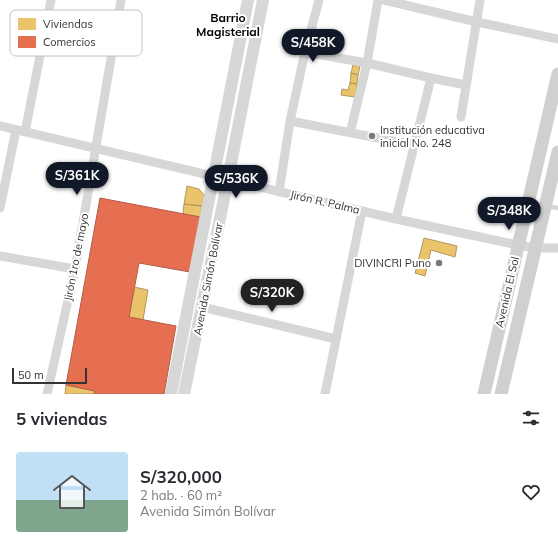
<!DOCTYPE html>
<html lang="es">
<meta charset="utf-8">
<style>
:root{--surface:#fff;--page:#f7f7f7;--text:#2b2b33;--muted:#7c7c81;--line:#e1e1e2;--accent:#111827}
body{margin:0;font-family:Mulish,sans-serif;background:var(--page);color:var(--text);height:100vh;display:flex;flex-direction:column;font-size:15px;white-space:nowrap}
*{box-sizing:border-box;margin:0}
p{font-size:13px;color:var(--muted)}
.icon{flex:none;width:22px;height:22px;fill:none;stroke:currentColor;stroke-width:2;stroke-linecap:round;stroke-linejoin:round}
.map{position:relative;height:394px;overflow:hidden}
.side{display:flex;flex-direction:column;background:var(--surface);flex:1}
.side>*{flex:none}
.scale{position:absolute;left:12px;bottom:10px;width:75px;box-sizing:border-box;padding-left:4px;border:2px solid #333;border-top:0;font-size:11px;line-height:14px;white-space:nowrap;color:#333;-webkit-text-stroke:3px #fff;paint-order:stroke}
.price{position:absolute;translate:-50% -34px;padding:0 9px;border-radius:14px;background:var(--accent);color:#fff;font-size:13px;line-height:26px;filter:drop-shadow(0 1px 2px #0008)}
.price::after{content:'';position:absolute;left:50%;top:24px;width:12px;height:9px;margin-left:-6px;background:inherit;clip-path:polygon(0 0,100% 0,50% 100%)}
.price.current{background:#222;color:#fff}
ul{padding:0;list-style:none}
li{display:flex;align-items:center;gap:12px;height:100px;padding:0 16px}
li+li{border-top:1px solid var(--line)}
li span{display:grid;place-items:center;flex:none;width:112px;height:80px;border-radius:4px;color:#555}
li>.icon{margin-inline-start:auto}
span .icon{width:48px;height:48px;fill:#fffc;stroke-width:1}
li b{font-size:17px}
h2{display:flex;justify-content:space-between;align-items:center;height:48px;padding:0 16px;font-size:17px}
.map>svg:first-child{display:block}
.homes{fill:#e9c46a;stroke:#b2985a}
.shops{fill:#e76f51;stroke:#b15d48}
.lines{fill:none;stroke-linecap:round;stroke-linejoin:round}
.service{stroke:#d7d7d7;stroke-width:4.5}
.minor{stroke:#d7d7d7;stroke-width:9}
.tertiary{stroke:#d7d7d7;stroke-width:12}
.secondary{stroke:#d0d0d0;stroke-width:13}
.poi-dot{fill:#7a7a7a;stroke:#fff;stroke-width:1.5}
.labels{text-anchor:middle;dominant-baseline:central;stroke-width:4;stroke-linejoin:round;paint-order:stroke}
.poi-label{font-size:11px;fill:#333;stroke:#fff;text-anchor:start}
.street-label{font-size:11px;fill:#333;stroke:#fff}
.neighbourhood-label{font-size:12px;font-weight:bold;fill:#000;stroke:#fff}
.key{fill:#fff;stroke:#c2c2c2;stroke-width:1}
.key-label{font-size:11px;fill:#333}
</style>
<div class="map">
<svg width="558" height="394" viewBox="0 0 558 394">
<rect width="100%" height="100%" fill="#fff"/>
<path class="homes" d="M 353,65 L 360,66 L 358,75 L 351,73 Z
M 351,73 L 358,75 L 357,84 L 350,83 Z
M 350,83 L 357,84 L 355,97 L 341,95 L 342,89 L 348,90 Z
M 187,186 L 199,189 L 204,195 L 202,206 L 184,204 Z
M 184,204 L 202,206 L 200,217 L 183,214 Z
M 424,238 L 457,246 L 455,257 L 431,250 L 425,276 L 415,273 Z
M 134,287 L 148,290 L 143,320 L 129,317 Z
M 66,385 L 95,391 L 94,394 L 65,394 Z"/>
<path class="shops" d="M 100,198 L 200,217 L 190,272 L 139,263 L 129,317 L 176,326 L 164,394 L 94,394 L 95,391 L 66,385 Z"/>
<g class="lines">
<path class="service" d="M 547,206 L 558,208"/>
<path class="minor" d="M 384,0 L 477,22 L 558,39
M 305,52 L 367,63 L 431,78 L 466,85
M 461,117 L 480,0
M 290,121 L 414,145
M 0,126 L 396,219 L 518,245 L 535,248 L 558,248
M 25,132 L 51,0
M 350,133 L 367,63 L 378,0
M 279,192 L 290,121 L 305,52 L 319,0
M 0,208 L 16,130
M 396,219 L 431,78
M 0,256 L 75,269
M 202,307 L 336,339
M 47,394 L 75,269 L 121,0
M 325,394 L 362,211"/>
<path class="tertiary" d="M 171,394 L 248,0
M 184,394 L 228,179 L 263,0"/>
<path class="secondary" d="M 484,394 L 558,74
M 501,394 L 558,152"/>
</g>
<g class="poi-dot">
<circle cx="372" cy="136" r="4"/>
<circle cx="439" cy="263" r="4"/>
</g>
<g class="labels">
<g class="poi-label">
<text x="380" y="130">Institución educativa<tspan x="380" dy="13">inicial No. 248</tspan></text>
<text x="431" y="263" text-anchor="end">DIVINCRI Puno</text>
</g>
<g class="street-label">
<text transform="translate(325 202) rotate(13)">Jirón R. Palma</text>
<text transform="translate(76 257) rotate(-79)">Jirón 1ro de mayo</text>
<text transform="translate(208 279) rotate(-79)">Avenida Simón Bolívar</text>
<text transform="translate(507 292) rotate(-77)">Avenida El Sol</text>
</g>
<g class="neighbourhood-label">
<text x="228" y="17">Barrio<tspan x="228" dy="14">Magisterial</tspan></text>
</g>
</g>
<rect x="10" y="10" width="132" height="46" rx="6" class="key"/>
<rect x="18" y="18" width="18" height="12" fill="#e9c46a"/>
<rect x="18" y="36" width="18" height="12" fill="#e76f51"/>
<g class="key-label">
<text x="43" y="28">Viviendas</text>
<text x="43" y="46">Comercios</text>
</g>
</svg>
<div class="scale">50 m</div>
<b class="price" style="left:313px;top:63px">S/458K</b>
<b class="price" style="left:77px;top:196px">S/361K</b>
<b class="price" style="left:236px;top:199px">S/536K</b>
<b class="price" style="left:509px;top:231px">S/348K</b>
<b class="price current" style="left:272px;top:313px">S/320K</b>
</div>
<section class="side">
<h2>5 viviendas<svg class="icon" aria-label="filters" viewBox="0 0 24 24"><path d="M4 7h16M4 17h16"/><circle cx="9" cy="7" r="2"/><circle cx="15" cy="17" r="2"/></svg></h2>
<ul>
<li><span style="background:linear-gradient(#bfe0f5 60%,#7fa58c 0)"><svg class="icon" aria-label="home" viewBox="0 0 24 24"><path d="M3 11l9-7 9 7M6 9v11h12V9"/></svg></span><div><b>S/320,000</b><p>2 hab. · 60 m²</p><p>Avenida Simón Bolívar</p></div><svg class="icon" aria-label="heart" viewBox="0 0 24 24"><path d="M12 20l-8-8c-3-5 5-10 8-4 3-6 11-1 8 4z"/></svg></li>
</ul>
</section>
